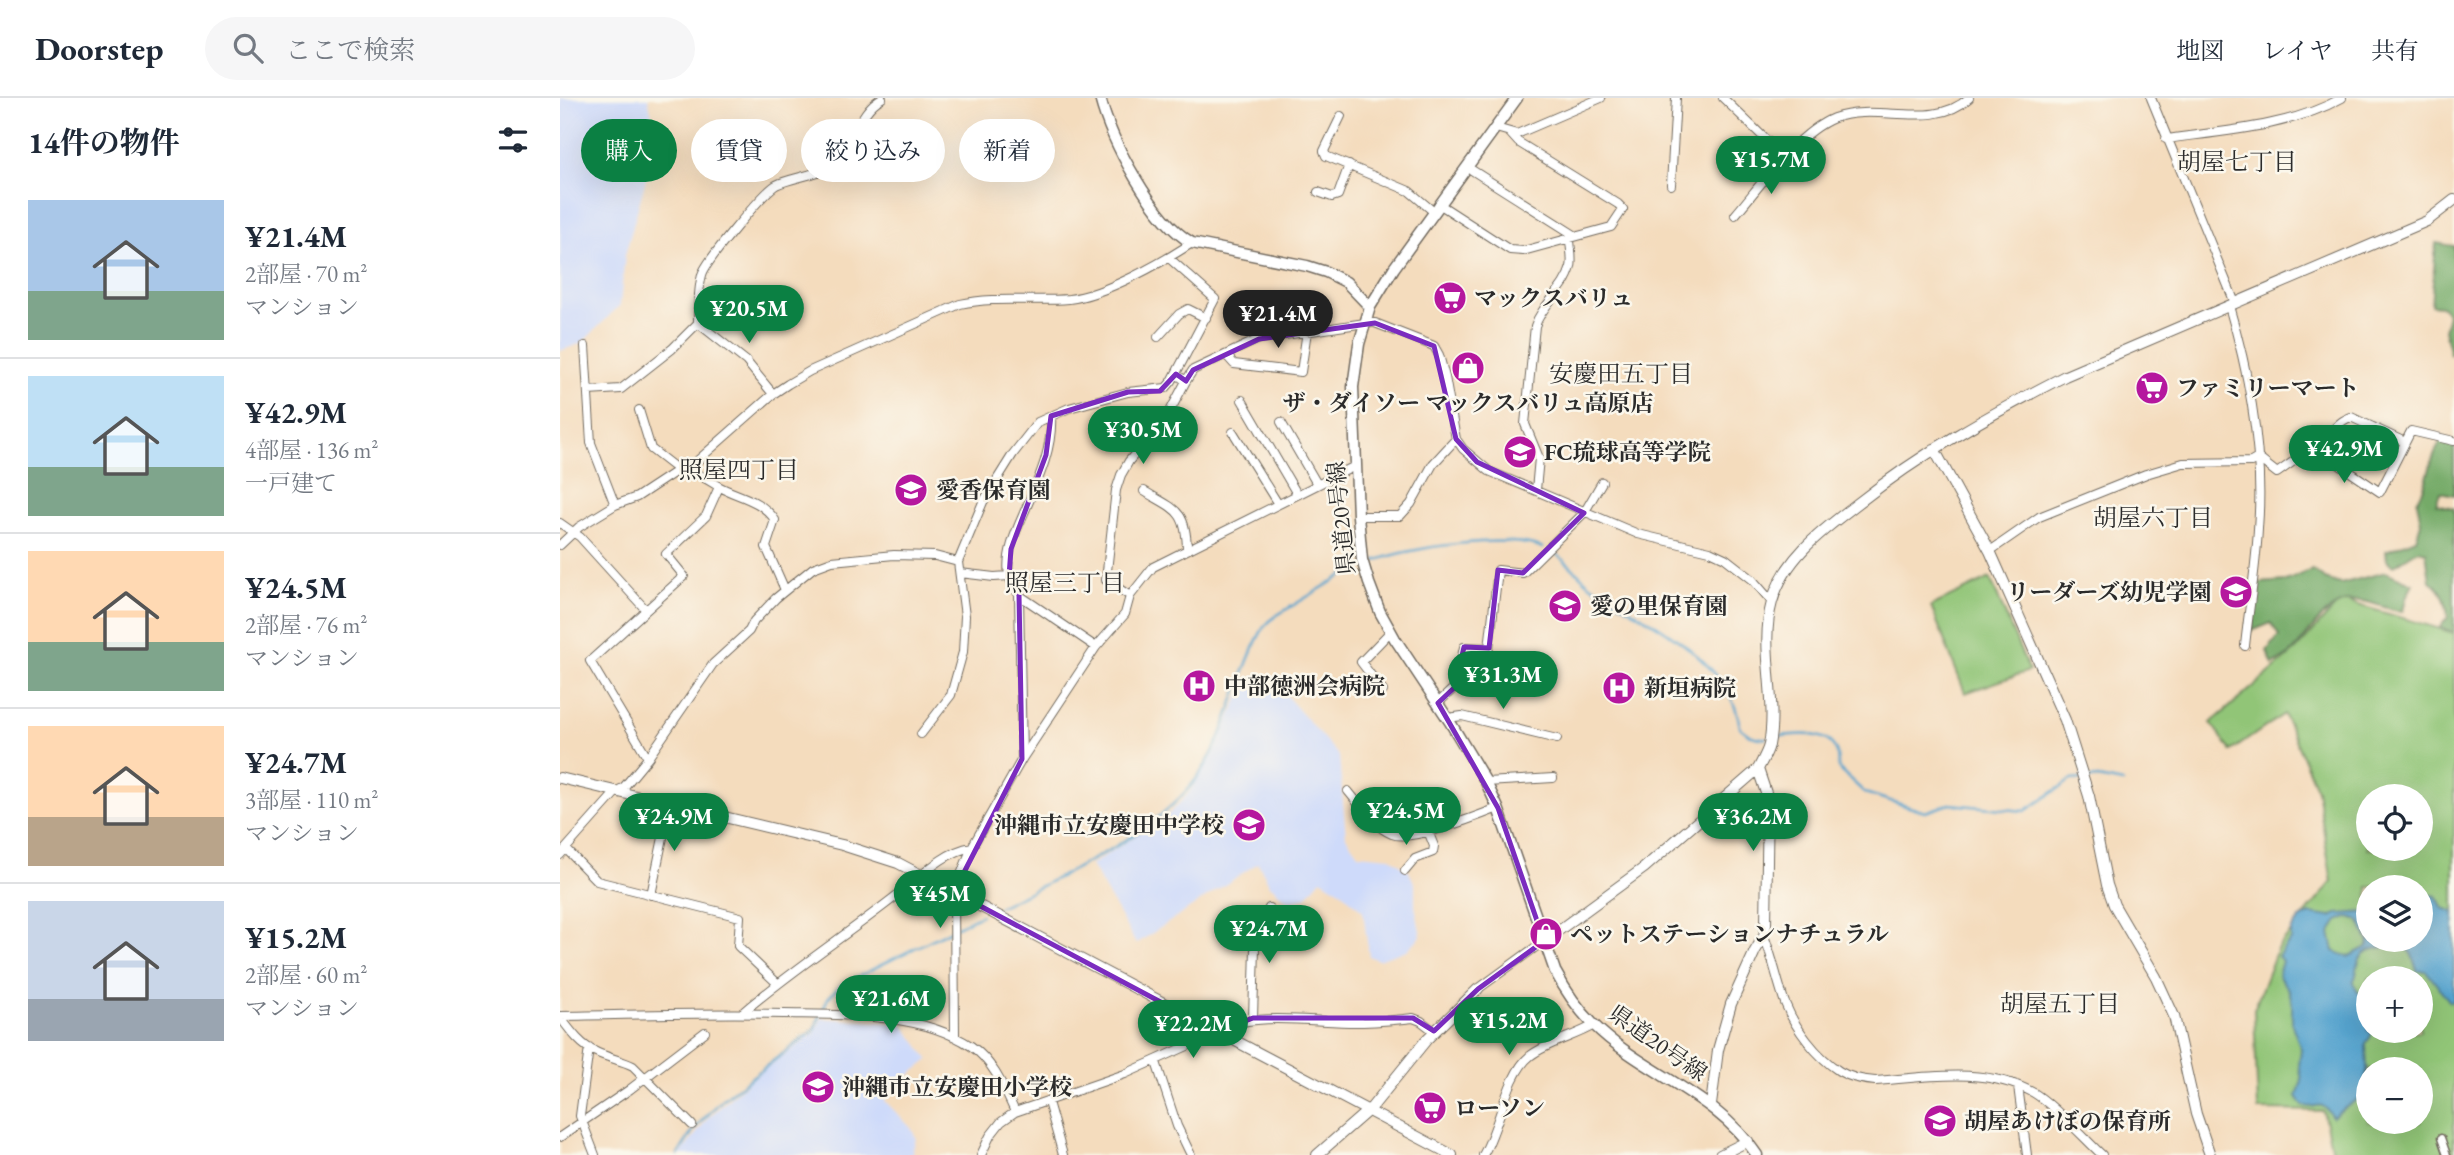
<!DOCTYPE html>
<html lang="ja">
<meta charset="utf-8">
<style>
:root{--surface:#fff;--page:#f6f6f7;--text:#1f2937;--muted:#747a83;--line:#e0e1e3;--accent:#0b8043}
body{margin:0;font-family:"EB Garamond","Noto Serif JP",serif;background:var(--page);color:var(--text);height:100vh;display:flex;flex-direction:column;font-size:26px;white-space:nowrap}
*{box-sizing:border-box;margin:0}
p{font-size:23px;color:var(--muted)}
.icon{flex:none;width:38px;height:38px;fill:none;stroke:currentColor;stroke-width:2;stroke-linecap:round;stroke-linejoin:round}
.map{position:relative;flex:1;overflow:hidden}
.panel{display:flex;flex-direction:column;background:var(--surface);width:560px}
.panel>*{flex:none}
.guide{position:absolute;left:21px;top:21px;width:665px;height:63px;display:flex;gap:14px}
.fabs{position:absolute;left:1796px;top:686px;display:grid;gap:14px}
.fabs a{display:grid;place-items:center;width:77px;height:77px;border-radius:50%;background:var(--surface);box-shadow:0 7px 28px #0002;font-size:35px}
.price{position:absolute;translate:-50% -60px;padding:0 16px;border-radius:24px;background:var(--accent);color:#fff;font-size:23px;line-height:46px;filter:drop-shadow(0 2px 4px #0008)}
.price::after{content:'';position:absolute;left:50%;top:42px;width:21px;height:16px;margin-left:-10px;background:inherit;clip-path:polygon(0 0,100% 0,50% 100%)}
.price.selected{background:#222;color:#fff}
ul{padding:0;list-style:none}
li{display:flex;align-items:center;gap:21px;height:175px;padding:0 28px}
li+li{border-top:2px solid var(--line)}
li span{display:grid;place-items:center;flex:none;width:196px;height:140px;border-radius:0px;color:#555}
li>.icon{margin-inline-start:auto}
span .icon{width:84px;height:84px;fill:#fffc;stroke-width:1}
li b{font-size:30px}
h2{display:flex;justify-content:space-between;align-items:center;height:84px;padding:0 28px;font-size:30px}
.tag{padding:0 24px;border-radius:32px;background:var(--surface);box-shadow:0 7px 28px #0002;font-size:24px;line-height:63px}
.tag.selected{background:var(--accent);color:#fff}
header{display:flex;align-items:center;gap:42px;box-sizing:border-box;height:98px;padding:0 35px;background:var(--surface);border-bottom:2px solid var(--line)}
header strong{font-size:33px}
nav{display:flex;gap:38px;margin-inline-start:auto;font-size:24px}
.search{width:490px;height:63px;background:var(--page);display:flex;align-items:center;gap:18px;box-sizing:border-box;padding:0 24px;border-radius:38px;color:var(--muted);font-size:26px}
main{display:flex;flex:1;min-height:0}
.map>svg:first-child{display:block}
.built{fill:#cedafa}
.green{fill:#91c577;stroke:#5e7851;stroke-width:2;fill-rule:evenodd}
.forest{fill:#74aa68;stroke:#506a4a;stroke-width:2}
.water{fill:#54a3ce;stroke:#40677c;stroke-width:2;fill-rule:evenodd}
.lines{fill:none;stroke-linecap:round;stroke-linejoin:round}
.stream{stroke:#54a3ce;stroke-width:2.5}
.pedestrian-casing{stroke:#71695e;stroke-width:9}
.minor-casing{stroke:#71695e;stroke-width:10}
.tertiary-casing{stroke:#71695e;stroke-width:12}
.secondary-casing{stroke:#71695e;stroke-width:13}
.pedestrian{stroke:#fff;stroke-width:6}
.minor{stroke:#fff;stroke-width:8}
.tertiary{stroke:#fff;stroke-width:10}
.secondary{stroke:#fff;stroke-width:10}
.marked{fill:none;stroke:#7b2cbf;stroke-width:5;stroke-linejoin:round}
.labels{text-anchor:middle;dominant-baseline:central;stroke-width:5;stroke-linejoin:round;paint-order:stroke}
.poi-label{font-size:23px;font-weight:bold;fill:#2b2b2b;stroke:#fbf7ec;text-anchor:start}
.street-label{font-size:23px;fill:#2b2b2b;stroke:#fbf7ec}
.neighbourhood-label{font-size:24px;fill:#2b2b2b;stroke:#fbf7ec}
</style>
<header>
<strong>Doorstep</strong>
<div class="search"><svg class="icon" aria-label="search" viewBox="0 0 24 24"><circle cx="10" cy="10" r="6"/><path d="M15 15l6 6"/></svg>ここで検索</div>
<nav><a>地図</a><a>レイヤ</a><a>共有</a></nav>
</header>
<main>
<section class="panel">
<h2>14件の物件<svg class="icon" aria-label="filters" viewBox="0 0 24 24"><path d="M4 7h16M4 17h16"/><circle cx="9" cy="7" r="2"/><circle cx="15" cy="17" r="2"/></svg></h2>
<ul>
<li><span style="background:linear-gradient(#a9c7e8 65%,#7fa58c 0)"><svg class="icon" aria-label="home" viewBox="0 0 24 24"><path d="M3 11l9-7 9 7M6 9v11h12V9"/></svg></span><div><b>¥21.4M</b><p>2部屋 · 70 m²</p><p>マンション</p></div></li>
<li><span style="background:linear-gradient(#bfe0f5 65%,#7fa58c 0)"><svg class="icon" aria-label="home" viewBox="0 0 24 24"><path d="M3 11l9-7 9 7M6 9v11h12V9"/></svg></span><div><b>¥42.9M</b><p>4部屋 · 136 m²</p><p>一戸建て</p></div></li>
<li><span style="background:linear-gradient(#ffd9b3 65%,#7fa58c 0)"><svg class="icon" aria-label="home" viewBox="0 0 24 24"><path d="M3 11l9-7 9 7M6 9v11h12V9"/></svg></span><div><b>¥24.5M</b><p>2部屋 · 76 m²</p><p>マンション</p></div></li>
<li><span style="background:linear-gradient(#ffd9b3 65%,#b9a48a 0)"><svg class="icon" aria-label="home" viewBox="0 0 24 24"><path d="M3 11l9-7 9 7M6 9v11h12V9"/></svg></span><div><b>¥24.7M</b><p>3部屋 · 110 m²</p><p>マンション</p></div></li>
<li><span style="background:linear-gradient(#c9d6e8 70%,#9aa5b1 0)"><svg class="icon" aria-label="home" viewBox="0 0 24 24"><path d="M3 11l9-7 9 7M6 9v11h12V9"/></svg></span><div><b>¥15.2M</b><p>2部屋 · 60 m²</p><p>マンション</p></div></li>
</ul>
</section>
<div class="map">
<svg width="1894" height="1057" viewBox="0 0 1894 1057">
<rect width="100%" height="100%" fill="#fbf7ec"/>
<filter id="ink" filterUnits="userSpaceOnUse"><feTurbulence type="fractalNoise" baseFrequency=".0143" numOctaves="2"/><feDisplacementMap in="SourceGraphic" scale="14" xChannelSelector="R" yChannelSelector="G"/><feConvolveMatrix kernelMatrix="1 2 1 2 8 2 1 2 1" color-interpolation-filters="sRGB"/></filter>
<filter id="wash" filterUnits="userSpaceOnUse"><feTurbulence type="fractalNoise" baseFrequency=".00686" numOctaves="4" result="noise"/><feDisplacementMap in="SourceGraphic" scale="28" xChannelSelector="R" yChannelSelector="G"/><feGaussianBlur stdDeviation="1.57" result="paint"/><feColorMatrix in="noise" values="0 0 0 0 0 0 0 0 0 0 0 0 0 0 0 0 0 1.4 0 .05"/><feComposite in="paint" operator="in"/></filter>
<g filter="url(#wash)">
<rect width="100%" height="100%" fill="#f4dcbd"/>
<path class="built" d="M 0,0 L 88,0 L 97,41 L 65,157 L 60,207 L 22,245 L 0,253 Z
M 688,579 L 724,595 L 779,658 L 786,739 L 798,756 L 830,759 L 848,772 L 855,786 L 855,808 L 861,838 L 847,852 L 818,862 L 809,858 L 803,813 L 782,794 L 761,781 L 745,800 L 728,803 L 710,787 L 698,765 L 576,846 L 531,767 L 610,715 L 627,697 L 653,657 Z
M 262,920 L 343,926 L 369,962 L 326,995 L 325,1003 L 351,1030 L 356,1040 L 352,1055 L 349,1057 L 120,1057 L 148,1020 L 189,983 L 254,935 Z"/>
<path class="green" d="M 1430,480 L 1469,573 L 1405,595 L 1371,508 Z
M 1781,502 L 1894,535 L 1894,1057 L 1773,1057 L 1763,1013 L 1698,1012 L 1694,912 L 1717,851 L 1772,784 L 1757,692 L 1724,616 L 1671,653 L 1651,625 L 1737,551 ZM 1808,698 L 1860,698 L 1860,751 L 1808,751 ZM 1808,789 L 1860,789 L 1860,842 L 1808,842 ZM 1808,880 L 1860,880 L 1860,933 L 1808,933 ZM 1808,971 L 1860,971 L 1860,1024 L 1808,1024 Z"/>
<path class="forest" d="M 1876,145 L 1894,148 L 1894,256 L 1890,256 L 1884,232 L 1888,216 L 1881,208 L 1871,207 Z
M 1881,343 L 1894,346 L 1894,397 L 1880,394 L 1876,406 L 1894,410 L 1894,533 L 1892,534 L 1880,529 L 1888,519 C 1886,503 1884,492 1870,483 L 1866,454 L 1858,452 L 1833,468 L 1827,462 L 1826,453 L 1856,441 L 1861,425 L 1857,403 C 1870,385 1868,361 1881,343 Z
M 1752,472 L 1765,481 L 1780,486 L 1826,474 L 1853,486 L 1846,500 L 1843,514 C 1828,512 1813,504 1801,503 C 1766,499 1752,535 1731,555 C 1725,560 1718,563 1713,567 L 1707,553 L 1719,538 L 1711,525 L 1692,533 L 1699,485 L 1726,483 Z"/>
<path class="water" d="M 1870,797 L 1876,798 L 1883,810 L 1894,814 L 1894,902 L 1890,904 L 1866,873 L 1857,873 C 1853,861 1853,852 1840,846 C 1827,851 1805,847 1799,863 C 1796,872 1798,876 1793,885 L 1798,894 L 1808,901 L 1808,933 L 1811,933 L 1811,938 L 1806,945 L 1807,972 L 1802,998 L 1772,1019 C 1760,999 1759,1012 1743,1008 L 1737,998 L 1742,982 L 1739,967 L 1741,951 L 1732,927 L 1732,904 L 1729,893 L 1718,877 L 1722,863 L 1718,858 L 1731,842 L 1731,832 L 1740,821 L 1750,816 L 1771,819 L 1777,816 L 1808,814 L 1808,842 L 1814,842 L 1822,848 L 1833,846 L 1838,842 L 1860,842 L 1860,800 ZM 1787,819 C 1803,819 1803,833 1809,845 L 1807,849 L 1788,859 L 1774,853 L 1770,835 L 1778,823 Z"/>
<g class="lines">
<path class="stream" d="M 990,452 C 1007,461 1019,479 1035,490 C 1087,523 1171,561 1180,629 C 1189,637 1194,641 1206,640
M 815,463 C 850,449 948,435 983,450
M 1213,639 C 1231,637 1267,630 1276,653 C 1278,658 1278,665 1278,670 L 1305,695 L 1365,714 L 1390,706 L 1465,713 L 1511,682 L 1522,681
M 1528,681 L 1538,680 L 1563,685
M 438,809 C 503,777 604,734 643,671 C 671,628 678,573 704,529 L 714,519 L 793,471
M 118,1057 L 134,1031 L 163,1001 L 254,932 L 268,900 L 281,887 L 421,817"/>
</g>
</g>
<g filter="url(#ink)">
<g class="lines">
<defs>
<path id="pedestrian" d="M 1881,1040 L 1887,1057"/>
<path id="minor" d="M 1163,0 L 1225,60
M 1591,0 L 1675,205
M 781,18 L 764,53 L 766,58 L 849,93 L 874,114
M 936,30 L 957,36 L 1041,0
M 1606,41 C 1664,33 1730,29 1782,0
M 907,69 L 1016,138
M 1111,87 L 1116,0
M 758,94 L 772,99 L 778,97 L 789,67
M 879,106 L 950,152 L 963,153 L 1051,129 L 1063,111 L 1058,106 L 958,44 L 949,34
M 1175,117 C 1201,87 1237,35 1274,20 C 1317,4 1373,33 1409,0
M 1669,208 C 1690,279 1704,356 1698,431 C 1696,470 1689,509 1685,548
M 138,225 L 186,263 L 213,296
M 598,239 L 619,216 L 628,211 L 646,220
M 25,248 L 31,345 L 55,407
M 666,257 L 674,266 L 741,274 L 747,233
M 626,283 L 633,272 L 699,241 L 805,225 L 815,225 L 874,248 L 879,257 L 885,279 L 896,341 L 903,351 L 929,373 L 1078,436 L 1150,453 L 1165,460 L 1192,481 L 1212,504
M 28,293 L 61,291 L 112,251 L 138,225 C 138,209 138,192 142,177 C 145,164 204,94 216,87 C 233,79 256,78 271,67 C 294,50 297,13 322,0
M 682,302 L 737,396
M 79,312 L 91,351 L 118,372
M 721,324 L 757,386
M 673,334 L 718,406
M 1804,343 L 1813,329
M 1759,353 C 1768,340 1775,324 1791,319 L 1845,344
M 1698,360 L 1717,375 L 1751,351 L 1759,353 L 1820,394 L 1851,333 L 1894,343
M 128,371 C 138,376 148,382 158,388 C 178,399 201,401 215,422 L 206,449 L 225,492
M 976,392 L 979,360 L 965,326 L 975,228 C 982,206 1005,192 1011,169 C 1013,161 1010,149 1010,140
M 584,393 C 615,412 626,411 627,451
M 798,418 L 840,418 L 851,406 L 873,366 L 896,341
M 0,425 L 20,439 L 86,512
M 0,447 L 19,429 L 55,407 L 77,399 L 118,372 L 128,371 L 213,296 L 228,286 L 250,273 L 400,206 C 435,198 472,204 509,201 C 545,197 601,165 632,145
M 1430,453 L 1479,419 L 1586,376 L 1623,365 L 1691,364 L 1698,360
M 400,475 L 434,479 L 449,478
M 459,497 L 536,549
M 570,498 L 546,482 L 556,392 L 561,377 L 569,363 L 608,317 L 626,283 L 616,276
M 823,593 L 801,564 L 831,533
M 878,605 L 895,589 L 904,549 L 929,550 L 938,472 L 963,475 L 1024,415 L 1042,384
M 888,620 L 902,618 L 997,641
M 361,636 L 391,597 L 403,554 L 405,518 L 398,464 L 423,404 L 453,356 L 478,324 L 509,310 L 568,294 L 606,290 L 612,283 L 655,201 L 609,160
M 88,660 L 30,563 L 124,478 L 106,456 L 146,418 L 159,389
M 462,661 L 459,497 C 456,491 450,484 449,477 C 445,454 458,429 467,408 C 479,380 493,350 491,318
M 926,684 L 993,680
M 788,693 C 800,707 814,729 832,736 C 851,744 918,718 938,710
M 6,751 L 37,783 L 180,819 L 178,848 L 217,885
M 0,757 L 56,694 L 64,689 L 88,660 L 153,566 L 189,533 L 194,523 L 216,500 L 253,470 L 272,463 L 334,457 L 375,458 L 398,464
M 845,773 L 855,761 L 873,754 L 874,748 L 868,733
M 91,797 L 110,706
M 1204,838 C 1213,860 1217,883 1225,905 C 1235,930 1256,958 1279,973 C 1290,980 1303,982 1315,983 C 1367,979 1426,968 1474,995 C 1494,1007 1524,1040 1542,1057
M 918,891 L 984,843
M 182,915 C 231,873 285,838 336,798 C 359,781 382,754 412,749
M 0,918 C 75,917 149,914 224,916 C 283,917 360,914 411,948 C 433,963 444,990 455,1014
M 0,919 C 9,931 21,948 36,954 C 48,960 61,962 73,968 L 132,1027
M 693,920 L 695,850 L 709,810
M 395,938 L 394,794 L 412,749 L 462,661 L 536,549 L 565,516 L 570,498 L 593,469 L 795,368
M 29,950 L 20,1018 L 35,1057
M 596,964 L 617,1028 L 631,1057
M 1458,988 L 1467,1057
M 488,1004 L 503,1057
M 0,1039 L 69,992 L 145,934
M 421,1057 L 430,1038 L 441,1024 L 455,1014 L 565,976 L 665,931 C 691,913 764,925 798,924 C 816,924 835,922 853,920 L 861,923 L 874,933
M 923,1057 C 939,1031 947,976 970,958 C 988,944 1014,939 1034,927"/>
<path id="tertiary" d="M 1374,351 L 1430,453 L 1505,622 L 1529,698 L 1547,787 L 1554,807 L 1596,879 L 1614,918 L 1636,1016 L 1650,1057
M 0,680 L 282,747 L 338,765 L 892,1057
M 984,843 L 1084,770 L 1198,671 C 1202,663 1207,655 1209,647 C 1218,600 1199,551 1212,504 C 1224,460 1263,432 1297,406 C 1363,354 1431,316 1505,278 L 1867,123 L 1894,102
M 1151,1007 L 1158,952 L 1171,906 L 1195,853 L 1204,838 L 1206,826 L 1208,701 L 1198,671
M 757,1057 L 812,1009 L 867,941 L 918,891
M 1160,1057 L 1188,1043"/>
<path id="secondary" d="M 540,0 C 551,43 593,123 632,145 L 747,168 L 766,174 L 786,184 L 810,209
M 957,0 L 834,170 L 810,209 L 799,246 L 793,289 L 798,418 L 802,462 L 809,485 L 820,514 L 835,541 L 890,624 L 926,684 L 938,710 L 995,873 C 1005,892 1017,910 1033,926 C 1083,976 1156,995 1197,1057"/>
</defs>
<use href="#pedestrian" class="pedestrian-casing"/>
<use href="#minor" class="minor-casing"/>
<use href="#tertiary" class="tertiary-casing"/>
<use href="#secondary" class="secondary-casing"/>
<use href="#pedestrian" class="pedestrian"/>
<use href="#minor" class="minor"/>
<use href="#tertiary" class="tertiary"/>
<use href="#secondary" class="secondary"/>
</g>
</g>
<path class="marked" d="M 815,225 L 874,248 L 896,341 L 917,364 L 1024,415 L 963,475 L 938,472 L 929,550 L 904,549 L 895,589 L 878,605 L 938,710 L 984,843 L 918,891 L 874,933 L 853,920 L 693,920 L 657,934 L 394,794 L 462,661 L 459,497 L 449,478 L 451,451 L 486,357 L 491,318 L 568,294 L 600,293 L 616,276 L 626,283 L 633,272 L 699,241 Z"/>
<defs>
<symbol id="supermarket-disc" viewBox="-11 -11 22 22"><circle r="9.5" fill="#b5179e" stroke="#fbf7ec"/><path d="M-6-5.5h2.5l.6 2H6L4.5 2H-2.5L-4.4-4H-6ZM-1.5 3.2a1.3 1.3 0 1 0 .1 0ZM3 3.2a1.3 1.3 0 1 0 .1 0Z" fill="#fff"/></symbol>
<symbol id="shop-disc" viewBox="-11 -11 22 22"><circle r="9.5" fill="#b5179e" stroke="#fbf7ec"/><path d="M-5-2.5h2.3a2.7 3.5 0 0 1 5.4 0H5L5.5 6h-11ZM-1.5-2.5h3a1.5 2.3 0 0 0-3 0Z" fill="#fff"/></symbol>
<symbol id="school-disc" viewBox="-11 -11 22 22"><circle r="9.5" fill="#b5179e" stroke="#fbf7ec"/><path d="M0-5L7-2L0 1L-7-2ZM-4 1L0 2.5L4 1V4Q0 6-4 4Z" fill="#fff"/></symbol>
<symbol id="hospital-disc" viewBox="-11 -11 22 22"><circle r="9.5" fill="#b5179e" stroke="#fbf7ec"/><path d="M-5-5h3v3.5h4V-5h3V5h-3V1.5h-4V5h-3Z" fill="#fff"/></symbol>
</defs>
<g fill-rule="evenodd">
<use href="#supermarket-disc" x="871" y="181" width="38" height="38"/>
<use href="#shop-disc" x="889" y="251" width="38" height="38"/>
<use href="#supermarket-disc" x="1573" y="271" width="38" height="38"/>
<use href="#school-disc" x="941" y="335" width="38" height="38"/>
<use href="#school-disc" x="332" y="373" width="38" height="38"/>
<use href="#school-disc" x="1657" y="475" width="38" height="38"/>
<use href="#school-disc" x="986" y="489" width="38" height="38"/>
<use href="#hospital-disc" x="620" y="569" width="38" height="38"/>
<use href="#hospital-disc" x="1040" y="571" width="38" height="38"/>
<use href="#school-disc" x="670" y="708" width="38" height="38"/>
<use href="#shop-disc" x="967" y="817" width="38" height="38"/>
<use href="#school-disc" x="239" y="970" width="38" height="38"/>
<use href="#supermarket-disc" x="851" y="991" width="38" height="38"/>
<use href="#school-disc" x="1361" y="1004" width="38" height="38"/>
</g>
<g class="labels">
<g class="poi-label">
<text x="914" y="200">マックスバリュ</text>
<text x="1616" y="290">ファミリーマート</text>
<text x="908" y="305" text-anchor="middle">ザ・ダイソー マックスバリュ高原店</text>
<text x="984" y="354">FC琉球高等学院</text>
<text x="376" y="392">愛香保育園</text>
<text x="1652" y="494" text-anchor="end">リーダーズ幼児学園</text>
<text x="1030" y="508">愛の里保育園</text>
<text x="664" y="588">中部徳洲会病院</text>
<text x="1084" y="590">新垣病院</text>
<text x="664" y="727" text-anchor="end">沖縄市立安慶田中学校</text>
<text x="1010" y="836">ペットステーションナチュラル</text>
<text x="282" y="989">沖縄市立安慶田小学校</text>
<text x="894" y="1010">ローソン</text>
<text x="1404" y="1023">胡屋あけぼの保育所</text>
</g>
<g class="street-label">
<text transform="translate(781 420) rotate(-96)">県道20号線</text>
<text transform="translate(1098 945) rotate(35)">県道20号線</text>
</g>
<g class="neighbourhood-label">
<text x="1677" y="63">胡屋七丁目</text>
<text x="1061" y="275">安慶田五丁目</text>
<text x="179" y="371">照屋四丁目</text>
<text x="1593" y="419">胡屋六丁目</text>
<text x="505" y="484">照屋三丁目</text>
<text x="1500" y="905">胡屋五丁目</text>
</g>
</g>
</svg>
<div class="fabs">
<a><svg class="icon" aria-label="locate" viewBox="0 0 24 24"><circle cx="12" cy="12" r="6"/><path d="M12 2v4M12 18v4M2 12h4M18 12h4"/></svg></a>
<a><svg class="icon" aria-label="layers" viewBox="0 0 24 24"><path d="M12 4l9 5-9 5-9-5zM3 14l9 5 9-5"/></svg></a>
<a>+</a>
<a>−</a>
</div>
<b class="price" style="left:1211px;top:98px">¥15.7M</b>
<b class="price" style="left:189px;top:247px">¥20.5M</b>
<b class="price selected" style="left:718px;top:252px">¥21.4M</b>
<b class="price" style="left:583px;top:368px">¥30.5M</b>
<b class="price" style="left:1784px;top:387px">¥42.9M</b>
<b class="price" style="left:943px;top:613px">¥31.3M</b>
<b class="price" style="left:846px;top:749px">¥24.5M</b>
<b class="price" style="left:114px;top:755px">¥24.9M</b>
<b class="price" style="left:1193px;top:755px">¥36.2M</b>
<b class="price" style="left:380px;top:832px">¥45M</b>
<b class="price" style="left:709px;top:867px">¥24.7M</b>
<b class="price" style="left:331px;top:937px">¥21.6M</b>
<b class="price" style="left:949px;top:959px">¥15.2M</b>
<b class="price" style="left:633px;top:962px">¥22.2M</b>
<div class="guide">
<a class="tag selected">購入</a>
<a class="tag">賃貸</a>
<a class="tag">絞り込み</a>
<a class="tag">新着</a>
</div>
</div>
</main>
